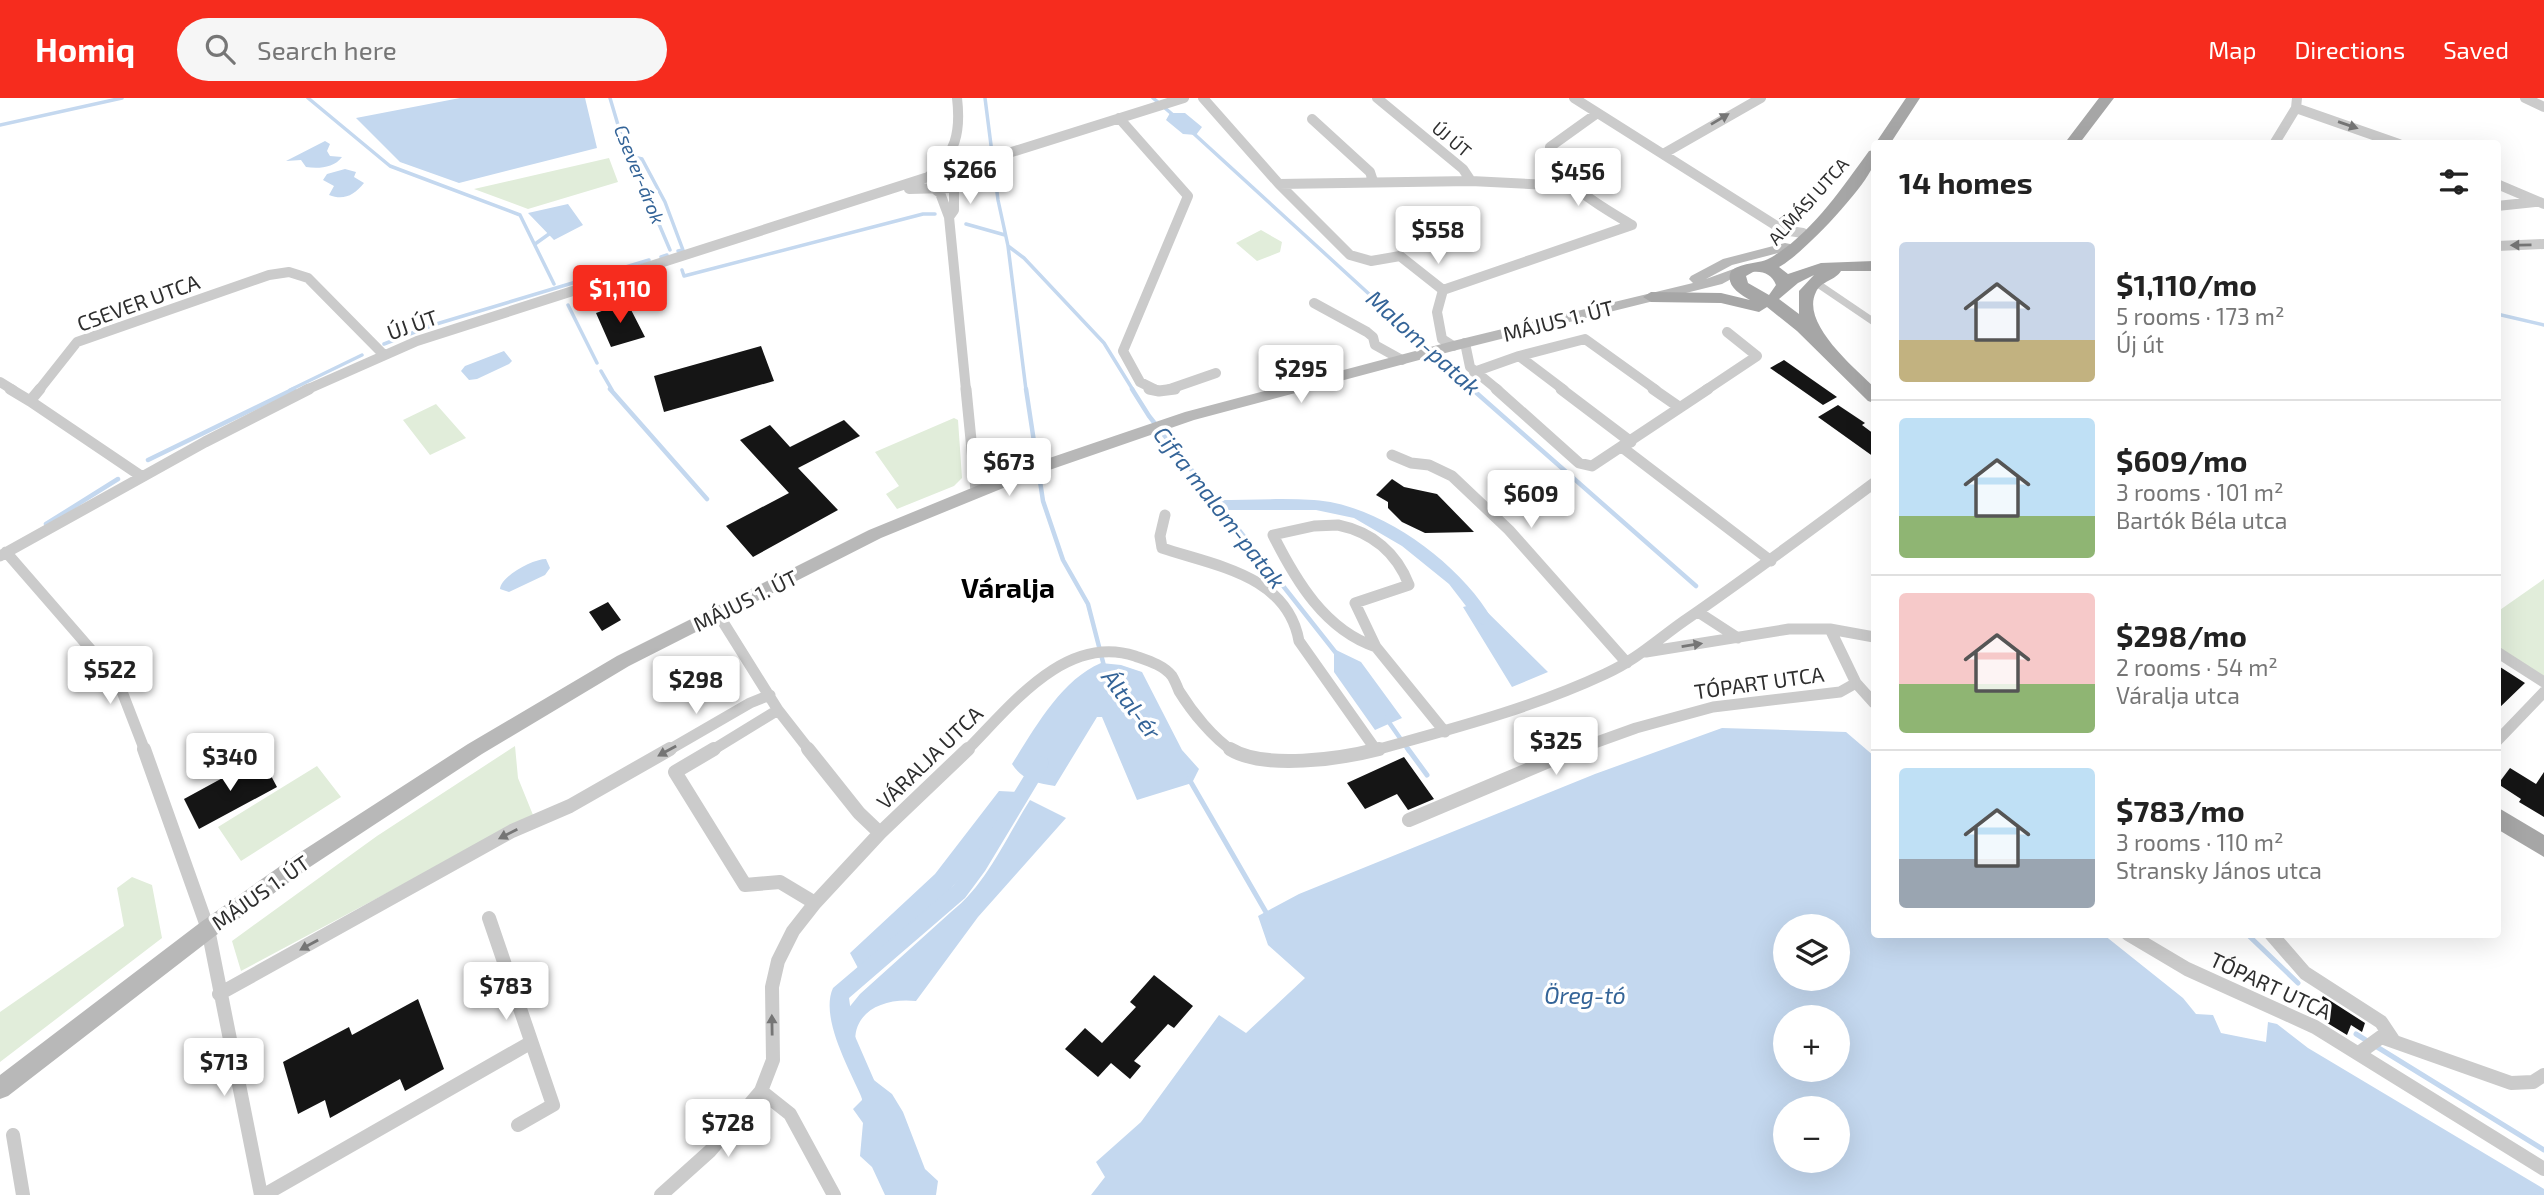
<!DOCTYPE html>
<meta charset="utf-8">
<style>
:root{--surface:#fff;--page:#f6f6f6;--text:#222;--muted:#767676;--line:#e0e0e0;--accent:#f62c1e}
body{margin:0;font-family:"Exo 2",sans-serif;background:var(--page);color:var(--text);height:100vh;display:flex;flex-direction:column;font-size:26px;white-space:nowrap}
*{box-sizing:border-box;margin:0}
p{font-size:23px;color:var(--muted)}
.icon{flex:none;width:38px;height:38px;fill:none;stroke:currentColor;stroke-width:2;stroke-linecap:round;stroke-linejoin:round}
.map{position:relative;flex:1;overflow:hidden}
.side{position:absolute;left:1871px;top:42px;width:630px;height:798px;display:flex;flex-direction:column;background:var(--surface);border-radius:7px;box-shadow:0 7px 28px #0002}
.side>*{flex:none}
.controls{position:absolute;left:1773px;top:816px;display:grid;gap:14px}
.controls a{display:grid;place-items:center;width:77px;height:77px;border-radius:50%;background:var(--surface);box-shadow:0 7px 28px #0002;font-size:35px}
.price{position:absolute;translate:-50% -60px;padding:0 16px;border-radius:7px;background:#fff;color:#222;font-size:23px;line-height:46px;filter:drop-shadow(0 2px 4px #0008)}
.price::after{content:'';position:absolute;left:50%;top:42px;width:21px;height:16px;margin-left:-10px;background:inherit;clip-path:polygon(0 0,100% 0,50% 100%)}
.price.selected{background:var(--accent);color:#fff}
ul{padding:0;list-style:none}
li{display:flex;align-items:center;gap:21px;height:175px;padding:0 28px}
li+li{border-top:2px solid var(--line)}
li span{display:grid;place-items:center;flex:none;width:196px;height:140px;border-radius:7px;color:#555}
li>.icon{margin-inline-start:auto}
span .icon{width:84px;height:84px;fill:#fffc;stroke-width:1}
li b{font-size:30px}
h2{display:flex;justify-content:space-between;align-items:center;height:84px;padding:0 28px;font-size:30px}
header{display:flex;align-items:center;gap:42px;box-sizing:border-box;height:98px;padding:0 35px;background:var(--accent);color:#fff}
header strong{font-size:33px}
nav{display:flex;gap:38px;margin-inline-start:auto;font-size:24px}
.search{width:490px;height:63px;background:var(--page);display:flex;align-items:center;gap:18px;box-sizing:border-box;padding:0 24px;border-radius:38px;color:var(--muted);font-size:26px}
.map>svg:first-child{display:block}
.green{fill:#e1edda}
.water{fill:#c4d8ef;fill-rule:evenodd}
.lines{fill:none;stroke-linecap:round;stroke-linejoin:round}
.stream-far2{stroke:#c4d8ef;stroke-width:3.5}
.stream-far1{stroke:#c4d8ef;stroke-width:4.5}
.stream{stroke:#c4d8ef;stroke-width:5}
.canal{fill:#c4d8ef;fill-rule:evenodd}
.building{fill:#151515}
.pedestrian{stroke:#cbcbcb;stroke-width:7}
.minor-far2{stroke:#cbcbcb;stroke-width:10}
.minor-far1{stroke:#cbcbcb;stroke-width:11}
.minor{stroke:#cbcbcb;stroke-width:14}
.secondary{fill:#b8b8b8;fill-rule:evenodd}
.primary{fill:#a6a6a6;fill-rule:evenodd}
.oneway{fill:#757575}
.labels{text-anchor:middle;dominant-baseline:central;stroke-width:7;stroke-linejoin:round;paint-order:stroke}
.far-street-label{font-size:18px;fill:#2e2e2e;stroke:#fff}
.far-water-label{font-size:19px;font-style:italic;fill:#346498;stroke:#fff}
.street-label{font-size:21px;fill:#2e2e2e;stroke:#fff}
.water-label{font-size:23px;font-style:italic;fill:#346498;stroke:#fff}
.district-label{font-size:28px;font-weight:bold;fill:#000;stroke:#fff}
</style>
<header>
<strong>Homiq</strong>
<div class="search"><svg class="icon" aria-label="search" viewBox="0 0 24 24"><circle cx="10" cy="10" r="6"/><path d="M15 15l6 6"/></svg>Search here</div>
<nav><a>Map</a><a>Directions</a><a>Saved</a></nav>
</header>
<div class="map">
<svg width="2544" height="1097" viewBox="0 0 2544 1097">
<rect width="100%" height="100%" fill="#fff"/>
<path class="green" d="M 609,60 L 618,84 L 528,111 L 474,91 Z
M 1261,132 L 1282,144 L 1280,154 L 1257,163 L 1236,145 Z
M 436,306 L 466,340 L 430,357 L 403,322 Z
M 954,320 L 958,322 L 962,380 L 954,388 L 897,411 L 886,396 L 899,388 L 875,354 Z
M 2544,481 L 2544,579 L 2497,550 L 2497,514 Z
M 515,648 L 518,680 L 533,717 L 241,873 L 232,843 L 377,738 Z
M 317,668 L 341,699 L 241,763 L 218,729 Z
M 132,779 L 152,787 L 162,840 L 0,964 L 0,914 L 124,828 L 117,790 Z"/>
<path class="water" d="M 460,0 L 585,0 L 597,50 L 459,85 L 400,64 L 356,20 Z
M 1170,15 L 1185,15 L 1202,29 L 1196,37 L 1183,36 L 1166,22 Z
M 325,43 L 330,46 L 327,53 L 330,58 L 342,59 C 334,70 318,71 306,69 L 301,62 L 286,63 Z
M 345,71 L 356,74 L 354,79 L 364,85 C 354,97 344,103 329,97 L 334,88 L 323,82 L 327,76 Z
M 568,106 L 583,127 L 554,142 L 528,115 Z
M 504,253 L 512,263 L 509,266 L 477,281 L 469,282 L 461,273 L 465,268 Z
M 546,461 L 550,470 L 545,477 L 509,494 L 500,491 C 501,478 533,461 546,461 Z
M 1478,505 L 1548,574 L 1512,589 L 1463,509 Z
M 1334,551 L 1361,564 L 1402,620 L 1375,632 L 1334,574 Z
M 1101,565 L 1121,567 L 1142,574 L 1182,652 L 1199,671 L 1192,685 L 1137,702 L 1102,619 L 1097,619 L 1055,688 C 1037,685 1022,682 1012,666 C 1035,630 1061,582 1101,565 Z
M 1722,630 L 1846,634 L 1874,658 L 1874,836 L 2104,837 L 2183,900 L 2196,916 L 2213,917 L 2221,935 L 2266,944 L 2268,924 L 2277,926 L 2308,950 L 2544,1091 L 2544,1097 L 1091,1097 L 1105,1079 L 1096,1064 L 1141,1024 L 1219,917 L 1246,935 L 1305,880 L 1268,847 L 1258,818 L 1299,796 L 1595,676 ZM 1785,828 L 1838,828 L 1838,880 L 1785,880 ZM 1785,919 L 1838,919 L 1838,971 L 1785,971 ZM 1785,1010 L 1838,1010 L 1838,1062 L 1785,1062 Z
M 999,693 L 1018,694 L 975,762 L 949,793 L 858,870 L 850,855 L 935,776 Z
M 1030,702 L 1066,720 L 978,819 L 916,903 C 881,899 847,916 857,955 L 845,960 L 834,928 L 860,896 L 951,814 C 986,787 1006,740 1030,702 Z
M 866,976 L 892,996 L 903,1014 L 925,1071 L 938,1083 L 936,1097 L 885,1097 L 872,1069 L 860,1058 L 863,1025 L 853,1011 L 862,1002 L 860,979 Z"/>
<g class="lines">
<path class="stream-far2" d="M 308,0 L 390,68 L 520,117 L 554,186
M 610,0 L 621,37 L 670,152
M 985,0 L 998,102 L 1008,148 L 1026,292
M 1153,0 L 1172,16
M 0,27 L 122,0
M 1192,34 L 1474,292
M 630,58 L 642,61 L 665,104 L 683,152 L 678,153
M 966,126 L 1005,137
M 535,146 L 549,136
M 1008,148 L 1024,160 L 1104,245 L 1133,292
M 661,159 L 667,157
M 682,172 L 684,178 L 923,116 L 935,116
M 568,207 L 597,265
M 2497,216 L 2544,227
M 384,246 L 433,227 L 649,162
M 601,273 L 612,292
M 290,292 L 362,257"/>
<path class="stream-far1" d="M 610,291 L 707,401
M 1026,291 L 1043,403 L 1063,462 L 1088,506 L 1104,568
M 1132,291 L 1149,318 L 1336,555
M 1472,291 L 1696,488
M 148,362 L 294,291
M 46,426 L 118,381
M 1386,620 L 1409,653"/>
<path class="stream" d="M 1408,651 L 1427,677
M 1189,681 L 1267,816
M 2247,836 L 2298,885
M 2356,936 L 2544,1052"/>
<path class="canal" d="M 1217,402 C 1249,402 1282,400 1314,402 C 1379,406 1460,465 1492,521 L 1484,527 L 1479,525 L 1449,486 L 1402,448 L 1354,420 L 1316,412 L 1217,412 L 1210,407 Z
M 1041,658 L 1047,660 L 1049,665 L 1047,670 L 985,773 L 965,800 L 849,900 L 854,936 L 881,998 L 878,1005 L 871,1008 L 864,1005 C 852,975 819,921 833,890 L 953,788 L 973,761 L 1035,660 Z"/>
</g>
<path class="building" d="M 1802,103 L 1815,108 L 1793,126 L 1779,121 Z
M 627,204 L 645,239 L 611,249 L 596,215 Z
M 761,248 L 774,283 L 664,314 L 654,278 Z
M 1784,262 L 1837,299 L 1823,307 L 1770,270 Z
M 1838,307 L 1865,325 L 1862,327 L 1874,336 L 1874,359 L 1818,319 Z
M 844,322 L 860,338 L 798,370 L 838,412 L 753,459 L 726,428 L 789,395 L 740,342 L 770,327 L 790,349 Z
M 1392,381 L 1404,389 L 1437,396 L 1474,434 L 1425,435 L 1402,424 L 1388,410 L 1388,404 L 1376,397 Z
M 608,504 L 621,522 L 602,533 L 589,514 Z
M 2497,567 L 2525,585 L 2497,612 Z
M 261,659 L 277,689 L 199,731 L 184,701 Z
M 1404,659 L 1434,701 L 1408,712 L 1397,696 L 1365,711 L 1347,685 Z
M 2510,670 L 2536,686 L 2544,674 L 2544,719 L 2519,704 L 2521,701 L 2498,686 Z
M 1154,877 L 1193,908 L 1174,930 L 1168,926 L 1134,963 L 1141,968 L 1130,981 L 1111,965 L 1098,979 L 1065,951 L 1085,930 L 1102,945 L 1136,909 L 1130,904 Z
M 2323,898 L 2365,925 L 2362,934 L 2351,927 L 2347,937 L 2324,923 L 2329,911 L 2319,905 Z
M 418,901 L 444,971 L 405,993 L 400,981 L 330,1020 L 325,1002 L 298,1016 L 283,964 L 349,929 L 352,937 Z"/>
<g class="lines">
<path class="pedestrian" d="M 1815,184 L 1874,224"/>
<path class="minor-far2" d="M 1203,0 L 1279,86 L 1350,157 L 1371,163 L 1400,158 L 1443,192 L 1437,214 L 1442,241 L 1453,248
M 1377,0 L 1463,71 L 1471,83
M 1574,0 L 1783,132 L 1803,135
M 2525,0 L 2544,9
M 2296,10 L 2399,46
M 1596,16 L 1550,49 C 1562,89 1598,106 1632,127
M 1119,20 L 1188,98 L 1123,253 L 1140,284 L 1156,292
M 1312,21 L 1370,74 L 1373,83
M 2274,46 L 2296,10 L 2297,0
M 1663,56 L 1761,0
M 967,68 L 1184,0
M 1279,86 L 1471,83 L 1571,88
M 2497,86 L 2544,106
M 909,91 L 948,90 L 967,68
M 936,92 L 940,95 L 949,119 L 966,292
M 2497,108 L 2535,104
M 949,119 L 954,112 L 954,85
M 2497,148 L 2544,146
M 1443,192 L 1632,127
M 1314,205 L 1367,234 L 1373,239 L 1375,247 L 1402,262
M 1465,245 L 1470,269 L 1498,292
M 1519,258 L 1564,292
M 1474,274 L 1519,258 L 1585,241 L 1656,292
M 0,284 L 13,292
M 39,292 L 77,244 L 269,177 L 289,174 L 308,180 L 383,256
M 306,292 L 417,243 L 928,79 C 956,58 961,33 957,0
M 1167,292 L 1216,275
M 1706,292 L 1757,258 L 1727,234"/>
<path class="minor-far1" d="M 10,291 L 30,303
M 40,291 L 30,303 L 141,378
M 966,291 L 976,393
M 1149,291 L 1159,293 L 1175,291
M 1496,291 L 1579,365 L 1592,368 L 1708,291
M 1561,291 L 1631,344
M 1653,291 L 1679,309
M 1623,350 L 1771,463
M 1392,357 L 1411,365 L 1429,367 L 1452,378 L 1509,432 L 1627,565
M 1165,417 L 1160,438 L 1162,450 C 1216,468 1287,477 1299,543 L 1376,652
M 1338,427 C 1372,434 1397,455 1409,487 L 1355,505 L 1376,549 C 1325,532 1296,483 1273,437 L 1314,428 Z
M 6,454 L 106,569 L 121,591 L 145,653
M 0,458 L 205,344 L 309,291
M 1698,514 L 1738,540
M 718,516 L 778,612 L 810,653
M 1830,531 L 1856,585 L 1874,605
M 1376,549 L 1445,634
M 1646,554 L 1789,531 L 1830,531 L 1874,539
M 2497,554 L 2544,584
M 2497,643 L 2544,594
M 667,653 L 750,605 L 770,597
M 711,653 L 778,612
M 966,653 C 1010,609 1065,535 1135,558 C 1149,563 1163,567 1172,578 C 1175,583 1177,588 1179,593 C 1192,614 1213,640 1233,653
M 1372,653 C 1451,631 1530,611 1605,576 C 1636,562 1657,542 1684,523 C 1749,478 1811,432 1874,385
M 1572,653 L 1636,630 L 1713,609 L 1840,594 L 1856,585"/>
<path class="minor" d="M 144,651 L 208,831 L 261,1097
M 714,651 L 675,674 L 745,787 L 780,784 L 815,805
M 808,651 L 859,715 L 880,735
M 1230,651 C 1264,672 1341,661 1379,651
M 1409,722 L 1577,651
M 489,820 L 553,1007 L 518,1027
M 2128,836 L 2187,871 L 2315,929 L 2544,1071
M 2271,836 L 2305,875 L 2381,924 L 2393,942
M 219,896 L 512,733 L 570,708 L 670,651
M 2359,955 L 2381,939 L 2511,985 L 2533,984 L 2544,977
M 761,993 L 790,1016 L 834,1097
M 13,1037 L 23,1097
M 264,1097 L 530,945
M 661,1097 L 710,1053 L 761,993 L 773,962 L 772,889 L 778,863 L 793,833 L 815,805 L 880,735 L 968,651"/>
<path class="secondary" d="M 1785,145 L 1790,146 L 1790,152 L 1732,167 L 1706,181 L 1739,169 L 1746,173 L 1722,186 L 1453,253 L 1194,322 L 1035,377 L 881,440 L 629,568 L 482,656 L 310,769 L 215,838 L 8,998 L 0,1001 L 0,977 L 201,824 L 296,757 L 468,646 L 617,558 L 869,432 L 1023,369 L 1185,314 L 1453,243 L 1693,185 L 1689,181 L 1691,178 L 1723,161 Z"/>
<path class="primary" d="M 1906,0 L 1920,0 L 1890,46 L 1875,46 Z
M 2099,0 L 2114,0 L 2079,46 L 2064,46 Z
M 1874,52 C 1874,57 1875,63 1873,68 C 1863,92 1802,157 1779,169 L 1788,176 L 1821,165 L 1874,163 L 1874,173 L 1841,173 C 1836,182 1821,183 1816,194 C 1800,225 1855,270 1874,289 L 1874,305 L 1868,303 L 1797,233 L 1767,209 L 1759,214 L 1721,205 L 1651,204 L 1643,199 L 1651,194 L 1721,195 L 1750,202 C 1739,196 1725,187 1731,173 C 1744,163 1759,167 1772,159 C 1812,135 1842,90 1869,53 ZM 1753,174 C 1764,173 1772,177 1776,187 L 1769,197 L 1748,185 L 1746,178 ZM 1814,177 L 1799,193 L 1799,216 L 1779,201 L 1798,185 Z
M 2497,709 L 2544,737 L 2544,759 L 2497,731 Z"/>
</g>
<defs><path id="oneway-solid" d="M-6-.8H1V-3.2L6.5 0L1 3.2V.8H-6Z" transform="scale(1.75)"/></defs>
<g class="oneway">
<use href="#oneway-solid" transform="translate(1720 21) rotate(-31)"/>
<use href="#oneway-solid" transform="translate(2348 27) rotate(19)"/>
<use href="#oneway-solid" transform="translate(2521 147) rotate(179)"/>
<use href="#oneway-solid" transform="translate(1692 547) rotate(-9)"/>
<use href="#oneway-solid" transform="translate(667 653) rotate(151)"/>
<use href="#oneway-solid" transform="translate(508 736) rotate(153)"/>
<use href="#oneway-solid" transform="translate(309 847) rotate(151)"/>
<use href="#oneway-solid" transform="translate(772 927) rotate(-91)"/>
</g>
<g class="labels">
<g class="far-street-label">
<text transform="translate(1452 41) rotate(40)">ÚJ ÚT</text>
<text transform="translate(1808 103) rotate(-48)">ALMÁSI UTCA</text>
</g>
<g class="far-water-label">
<text transform="translate(640 76) rotate(68)">Csever-árok</text>
</g>
<g class="street-label">
<text transform="translate(138 204) rotate(-20)">CSEVER UTCA</text>
<text transform="translate(1558 222) rotate(-14)">MÁJUS 1. ÚT</text>
<text transform="translate(412 226) rotate(-19)">ÚJ ÚT</text>
<text transform="translate(745 502) rotate(-26)">MÁJUS 1. ÚT</text>
<text transform="translate(1759 584) rotate(-8)">TÓPART UTCA</text>
<text transform="translate(929 659) rotate(-44)">VÁRALJA UTCA</text>
<text transform="translate(260 794) rotate(-35)">MÁJUS 1. ÚT</text>
<text transform="translate(2271 887) rotate(25)">TÓPART UTCA</text>
</g>
<g class="water-label">
<text transform="translate(1424 244) rotate(42)">Malom-patak</text>
<text transform="translate(1220 409) rotate(52)">Cifra malom-patak</text>
<text transform="translate(1132 606) rotate(53)">Által-ér</text>
<text x="1585" y="897">Öreg-tó</text>
</g>
<g class="district-label">
<text x="1008" y="489">Váralja</text>
</g>
</g>
</svg>
<div class="controls">
<a><svg class="icon" aria-label="layers" viewBox="0 0 24 24"><path d="M12 4l9 5-9 5-9-5zM3 14l9 5 9-5"/></svg></a>
<a>+</a>
<a>−</a>
</div>
<b class="price" style="left:970px;top:108px">$266</b>
<b class="price" style="left:1578px;top:110px">$456</b>
<b class="price" style="left:1438px;top:168px">$558</b>
<b class="price selected" style="left:620px;top:227px">$1,110</b>
<b class="price" style="left:1301px;top:307px">$295</b>
<b class="price" style="left:1009px;top:400px">$673</b>
<b class="price" style="left:1531px;top:432px">$609</b>
<b class="price" style="left:110px;top:608px">$522</b>
<b class="price" style="left:696px;top:618px">$298</b>
<b class="price" style="left:1556px;top:679px">$325</b>
<b class="price" style="left:230px;top:695px">$340</b>
<b class="price" style="left:506px;top:924px">$783</b>
<b class="price" style="left:224px;top:1000px">$713</b>
<b class="price" style="left:728px;top:1061px">$728</b>
<section class="side">
<h2>14 homes<svg class="icon" aria-label="filters" viewBox="0 0 24 24"><path d="M4 7h16M4 17h16"/><circle cx="9" cy="7" r="2"/><circle cx="15" cy="17" r="2"/></svg></h2>
<ul>
<li><span style="background:linear-gradient(#c9d6e8 70%,#c2b280 0)"><svg class="icon" aria-label="home" viewBox="0 0 24 24"><path d="M3 11l9-7 9 7M6 9v11h12V9"/></svg></span><div><b>$1,110/mo</b><p>5 rooms · 173 m²</p><p>Új út</p></div></li>
<li><span style="background:linear-gradient(#bfe0f5 70%,#8fb573 0)"><svg class="icon" aria-label="home" viewBox="0 0 24 24"><path d="M3 11l9-7 9 7M6 9v11h12V9"/></svg></span><div><b>$609/mo</b><p>3 rooms · 101 m²</p><p>Bartók Béla utca</p></div></li>
<li><span style="background:linear-gradient(#f6c9c9 65%,#8fb573 0)"><svg class="icon" aria-label="home" viewBox="0 0 24 24"><path d="M3 11l9-7 9 7M6 9v11h12V9"/></svg></span><div><b>$298/mo</b><p>2 rooms · 54 m²</p><p>Váralja utca</p></div></li>
<li><span style="background:linear-gradient(#bfe0f5 65%,#9aa5b1 0)"><svg class="icon" aria-label="home" viewBox="0 0 24 24"><path d="M3 11l9-7 9 7M6 9v11h12V9"/></svg></span><div><b>$783/mo</b><p>3 rooms · 110 m²</p><p>Stransky János utca</p></div></li>
</ul>
</section>
</div>
